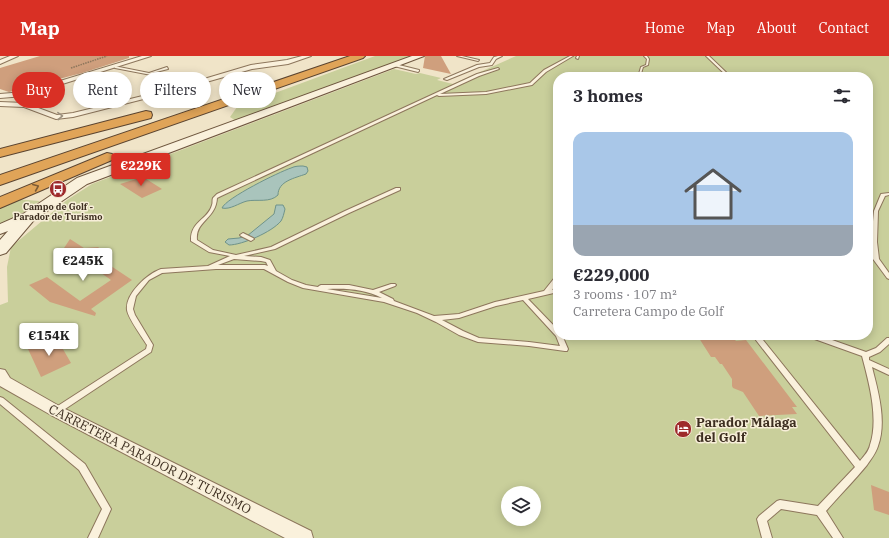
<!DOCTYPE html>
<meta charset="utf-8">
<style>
:root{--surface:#fff;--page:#f7f7f7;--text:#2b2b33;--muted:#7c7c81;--line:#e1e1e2;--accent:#d93025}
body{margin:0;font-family:"IBM Plex Serif",serif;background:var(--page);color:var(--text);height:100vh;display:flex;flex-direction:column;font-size:15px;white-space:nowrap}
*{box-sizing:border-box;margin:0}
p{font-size:13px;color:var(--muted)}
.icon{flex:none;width:22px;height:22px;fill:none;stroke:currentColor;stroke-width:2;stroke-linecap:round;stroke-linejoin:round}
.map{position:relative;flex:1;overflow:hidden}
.sheet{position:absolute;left:553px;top:16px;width:320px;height:268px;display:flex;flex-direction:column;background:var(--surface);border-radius:16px;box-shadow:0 2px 10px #0003}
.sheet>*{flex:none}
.banner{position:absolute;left:12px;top:16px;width:380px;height:36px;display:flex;gap:8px}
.controls{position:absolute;left:501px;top:430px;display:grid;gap:8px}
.controls a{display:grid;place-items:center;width:40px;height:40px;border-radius:50%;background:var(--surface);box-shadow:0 2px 10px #0003;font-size:20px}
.price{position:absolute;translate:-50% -34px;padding:0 9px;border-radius:4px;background:#fff;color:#222;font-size:13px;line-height:26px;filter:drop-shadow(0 1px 2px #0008)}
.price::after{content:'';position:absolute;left:50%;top:24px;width:12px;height:9px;margin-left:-6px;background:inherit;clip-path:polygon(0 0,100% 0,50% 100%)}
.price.current{background:var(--accent);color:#fff}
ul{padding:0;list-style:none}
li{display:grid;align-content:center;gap:8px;height:212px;padding:0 20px}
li+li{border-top:1px solid var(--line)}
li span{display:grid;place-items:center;height:124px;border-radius:12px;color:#555}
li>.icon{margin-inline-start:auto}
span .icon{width:72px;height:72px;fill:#fffc;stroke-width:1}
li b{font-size:17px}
h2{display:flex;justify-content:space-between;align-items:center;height:48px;padding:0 20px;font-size:17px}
.pill{padding:0 14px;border-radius:18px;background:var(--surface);box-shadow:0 2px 10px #0003;font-size:14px;line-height:36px}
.pill.current{background:var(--accent);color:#fff}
header{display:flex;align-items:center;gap:24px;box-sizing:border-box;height:56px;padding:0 20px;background:var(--accent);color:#fff}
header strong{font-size:19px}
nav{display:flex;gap:22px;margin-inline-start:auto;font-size:14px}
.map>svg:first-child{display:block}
.green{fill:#c9cf9b;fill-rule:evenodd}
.water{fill:#a9c4bc;stroke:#6f938a}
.building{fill:#cf9f7d}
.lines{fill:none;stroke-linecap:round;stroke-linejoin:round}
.lane-casing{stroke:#8d765c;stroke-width:2}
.street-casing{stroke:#8d765c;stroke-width:2}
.secondary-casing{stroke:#6f573f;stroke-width:2}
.highway-casing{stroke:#5b4430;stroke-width:2}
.path{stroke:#8d765c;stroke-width:1.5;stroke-dasharray:1.5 1;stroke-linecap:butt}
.lane{fill:#faf1dc;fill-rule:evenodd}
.street{fill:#faf1dc;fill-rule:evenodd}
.secondary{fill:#faf1dc;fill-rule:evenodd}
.highway{fill:#e0a458;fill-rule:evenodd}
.oneway{stroke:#9c907e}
.oneway2{stroke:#7e5d36}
.labels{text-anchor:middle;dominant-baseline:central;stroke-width:3;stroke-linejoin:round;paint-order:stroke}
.far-poi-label{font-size:9px;font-weight:bold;fill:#3d2e20;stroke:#f7eed8}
.near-poi-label{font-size:13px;font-weight:bold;fill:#3d2e20;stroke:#f7eed8;text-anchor:start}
.near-street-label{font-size:13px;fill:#3d2e20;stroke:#f7eed8}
</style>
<header>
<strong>Map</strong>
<nav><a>Home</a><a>Map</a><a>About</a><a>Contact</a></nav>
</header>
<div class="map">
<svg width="889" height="482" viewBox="0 0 889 482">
<rect width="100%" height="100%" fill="#f0e4c8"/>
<path class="green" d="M 375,0 L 412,0 L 236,65 L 230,61 L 237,51 Z
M 516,0 L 889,0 L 889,482 L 0,482 L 0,249 L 8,246 L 7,211 L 11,191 L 67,144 L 92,128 L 394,13 L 416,18 L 420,17 L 441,22 L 437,24 L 453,28 ZM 558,21 L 868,21 L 868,279 L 558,279 ZM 508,437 L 534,437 L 534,463 L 508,463 Z
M 14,143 L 40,145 L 14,163 L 0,170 L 0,149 Z"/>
<path class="water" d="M 303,110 L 307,111 L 308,115 L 306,118 C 295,122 278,125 278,139 C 270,147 257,143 247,145 C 239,147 230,154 222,152 C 226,142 279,116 291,112 C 295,110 299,110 303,110 Z
M 276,149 L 283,149 L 285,153 C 284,157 283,162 281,165 C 272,176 242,189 229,189 L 225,186 L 228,183 L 239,182 L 247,180 L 274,158 Z"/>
<path class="building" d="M 40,0 L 129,0 L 129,2 L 82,17 L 9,36 L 0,33 L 0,12 Z
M 425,0 L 441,0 L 451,18 L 423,12 Z
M 143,121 L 162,133 L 142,142 L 120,128 Z
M 70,183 L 84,192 L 99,191 L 93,198 L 132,224 L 91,253 L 96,257 L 95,260 L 50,246 L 29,229 L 47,221 L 80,245 L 111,224 L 87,207 L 70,208 L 76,200 L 64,192 Z
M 697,279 L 731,279 L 736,285 L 746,284 L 797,351 L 792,351 L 797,358 L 759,360 L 743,336 L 733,332 L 732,330 L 732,323 L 722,308 L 720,308 L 715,301 L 711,301 Z
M 56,281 L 71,307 L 41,321 L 28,293 Z
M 871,429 L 889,436 L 889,459 L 874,454 Z"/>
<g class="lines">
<defs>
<path id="lane" d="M 457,0 L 462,0 L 479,4 L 478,5 Z
M 498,0 L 502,0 L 496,3 L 492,9 L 479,11 L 447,24 L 444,23 L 477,9 L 490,7 L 494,1 Z
M 570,0 L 573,0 L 546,16 L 532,29 L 486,38 L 439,40 L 437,39 L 221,140 L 217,142 C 216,163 195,165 197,184 L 213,194 L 236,199 L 271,191 L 345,155 L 396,132 L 400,132 L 400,134 L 349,157 L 275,193 L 244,200 L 261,201 L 270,204 L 276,215 L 292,224 L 306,229 L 318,231 L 319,230 L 321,229 L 349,229 L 373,234 L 391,228 L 395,228 L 396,229 L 395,230 L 379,236 L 393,243 L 394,245 L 434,260 L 459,258 L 495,246 L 544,235 L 556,220 L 558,219 L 558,225 L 552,234 L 558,232 L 558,236 L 528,243 L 558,274 L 558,279 L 562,279 L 568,293 L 567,295 L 565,295 L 529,290 L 478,286 L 459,279 L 436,266 L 417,257 L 384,246 L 303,232 L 288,226 L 264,213 L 216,213 L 162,217 L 149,224 L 136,240 L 133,253 L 135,259 L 153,289 L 151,296 L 59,357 L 56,358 L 53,357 L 52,355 L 53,353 L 146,293 L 147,289 C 142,281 128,262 127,254 C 125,238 147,218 161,213 L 208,210 L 230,200 L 209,196 L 191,185 C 190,165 208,164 212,149 C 213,147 212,144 213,142 L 217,138 L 477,18 L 498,12 L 499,13 L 479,20 L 440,38 L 486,36 L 530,27 L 544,14 ZM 234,203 L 261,205 L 266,206 L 268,210 L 265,209 L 218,209 ZM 327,233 C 346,232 365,233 382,242 ZM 523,244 L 556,280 L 560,290 L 529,286 L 479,282 L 463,275 L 442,264 L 459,262 L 496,250 Z
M 577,0 L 579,0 L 578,3 L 576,2 Z
M 644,0 L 647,0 L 649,3 L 648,9 L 643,11 L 640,21 L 638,21 L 641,11 L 646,9 L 647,3 Z
M 706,0 L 709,0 L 731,21 L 728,21 Z
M 395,8 L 419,14 L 419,15 L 418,16 L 394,10 Z
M 114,10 L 149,17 L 167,11 L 168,13 L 152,17 L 176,22 L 188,18 L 189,20 L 180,23 L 200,27 L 198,28 L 115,12 Z
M 889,137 L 889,139 L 885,140 L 878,155 L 877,186 L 879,203 L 889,217 L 889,223 L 887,222 L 873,203 L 871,186 L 874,155 L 881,138 Z
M 243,177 L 253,182 L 254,183 L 251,185 L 241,180 L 240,179 Z
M 752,279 L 759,279 L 860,405 C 864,400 869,395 870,389 C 879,363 869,326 862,300 L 809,281 L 808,279 L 818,279 L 866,296 L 876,292 L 887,282 L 889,282 L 889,288 L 880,296 L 869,301 L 869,304 L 889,313 L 889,319 L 872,311 C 878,335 887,365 878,390 C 876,397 871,403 867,409 C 854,425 839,440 826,455 L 843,482 L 833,482 L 817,459 L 781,453 L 767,465 L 772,482 L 762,482 L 757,463 L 759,460 L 777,445 L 780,444 L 818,450 L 855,411 Z
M 0,341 L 3,342 L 85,408 L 111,453 L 98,482 L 88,482 L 102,453 L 79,414 L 0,348 Z"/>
<path id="street" d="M 10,0 L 18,0 L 0,8 L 0,4 Z
M 142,0 L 151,0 L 37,36 L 24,40 L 0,42 L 0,38 L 24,36 Z
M 302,0 L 311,0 L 288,8 L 252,13 L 171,36 L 73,61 L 56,63 L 24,51 L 0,50 L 0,46 L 25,47 L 57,59 L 73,57 L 167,34 L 251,9 L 287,4 Z
M 0,313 L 5,314 L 10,322 L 61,351 L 311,475 L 313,482 L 285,482 L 51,359 L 0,330 Z"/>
<path id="secondary" d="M 412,0 L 424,0 L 87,128 L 34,164 L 6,197 L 0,199 L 0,184 L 8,175 L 0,178 L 0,168 L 23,158 L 77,122 Z"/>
<path id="highway" d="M 350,0 L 365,0 L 363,2 L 0,129 L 0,119 Z
M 146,55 L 151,56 L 152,59 L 151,62 L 0,101 L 0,93 Z
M 107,97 L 112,98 L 114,101 L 112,104 L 0,152 L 0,141 Z"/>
</defs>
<use href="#lane" class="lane-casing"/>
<use href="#street" class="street-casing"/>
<use href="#secondary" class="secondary-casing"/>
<use href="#highway" class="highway-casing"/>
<path class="path" d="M 71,12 L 107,0"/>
<use href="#lane" class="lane"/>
<use href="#street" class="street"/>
<use href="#secondary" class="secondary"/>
<use href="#highway" class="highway"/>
</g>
<defs><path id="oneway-chevron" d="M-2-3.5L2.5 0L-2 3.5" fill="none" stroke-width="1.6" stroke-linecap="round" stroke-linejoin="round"/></defs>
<use class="oneway" href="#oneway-chevron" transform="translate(60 60) rotate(-2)"/>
<use class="oneway2" href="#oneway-chevron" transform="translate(36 131) rotate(-23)"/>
<defs>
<symbol id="bus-disc" viewBox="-11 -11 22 22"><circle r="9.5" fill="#9e2a2b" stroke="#f7eed8"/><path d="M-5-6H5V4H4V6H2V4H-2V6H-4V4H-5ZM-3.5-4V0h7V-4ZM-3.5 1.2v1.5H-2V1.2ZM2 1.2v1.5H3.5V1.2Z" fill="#fff"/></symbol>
<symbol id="hotel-disc" viewBox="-11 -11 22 22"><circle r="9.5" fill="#9e2a2b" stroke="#f7eed8"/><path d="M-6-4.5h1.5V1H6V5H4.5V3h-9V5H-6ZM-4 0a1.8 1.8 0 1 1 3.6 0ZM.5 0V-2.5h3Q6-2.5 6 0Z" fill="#fff"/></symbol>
</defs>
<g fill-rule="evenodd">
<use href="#bus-disc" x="48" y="123" width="20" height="20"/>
<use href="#hotel-disc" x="673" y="363" width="20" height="20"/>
</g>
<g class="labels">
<g class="far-poi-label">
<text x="58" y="150">Campo de Golf -<tspan x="58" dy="10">Parador de Turismo</tspan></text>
</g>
<g class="near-poi-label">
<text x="696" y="366">Parador Málaga<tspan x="696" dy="15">del Golf</tspan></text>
</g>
<g class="near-street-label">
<text transform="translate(150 403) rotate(27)">CARRETERA PARADOR DE TURISMO</text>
</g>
</g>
</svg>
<div class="controls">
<a><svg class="icon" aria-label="layers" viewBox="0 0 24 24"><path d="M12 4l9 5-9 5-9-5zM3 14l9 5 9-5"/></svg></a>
</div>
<b class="price current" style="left:141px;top:131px">€229K</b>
<b class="price" style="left:83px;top:226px">€245K</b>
<b class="price" style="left:49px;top:301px">€154K</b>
<div class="banner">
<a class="pill current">Buy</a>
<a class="pill">Rent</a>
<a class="pill">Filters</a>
<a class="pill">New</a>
</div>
<section class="sheet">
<h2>3 homes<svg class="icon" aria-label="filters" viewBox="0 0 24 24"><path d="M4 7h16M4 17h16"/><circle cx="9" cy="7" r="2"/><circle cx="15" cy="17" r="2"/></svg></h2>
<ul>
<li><span style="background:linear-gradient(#a9c7e8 75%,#9aa5b1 0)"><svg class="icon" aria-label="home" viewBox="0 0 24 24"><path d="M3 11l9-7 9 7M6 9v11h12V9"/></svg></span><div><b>€229,000</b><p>3 rooms · 107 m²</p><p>Carretera Campo de Golf</p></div></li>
</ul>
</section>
</div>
